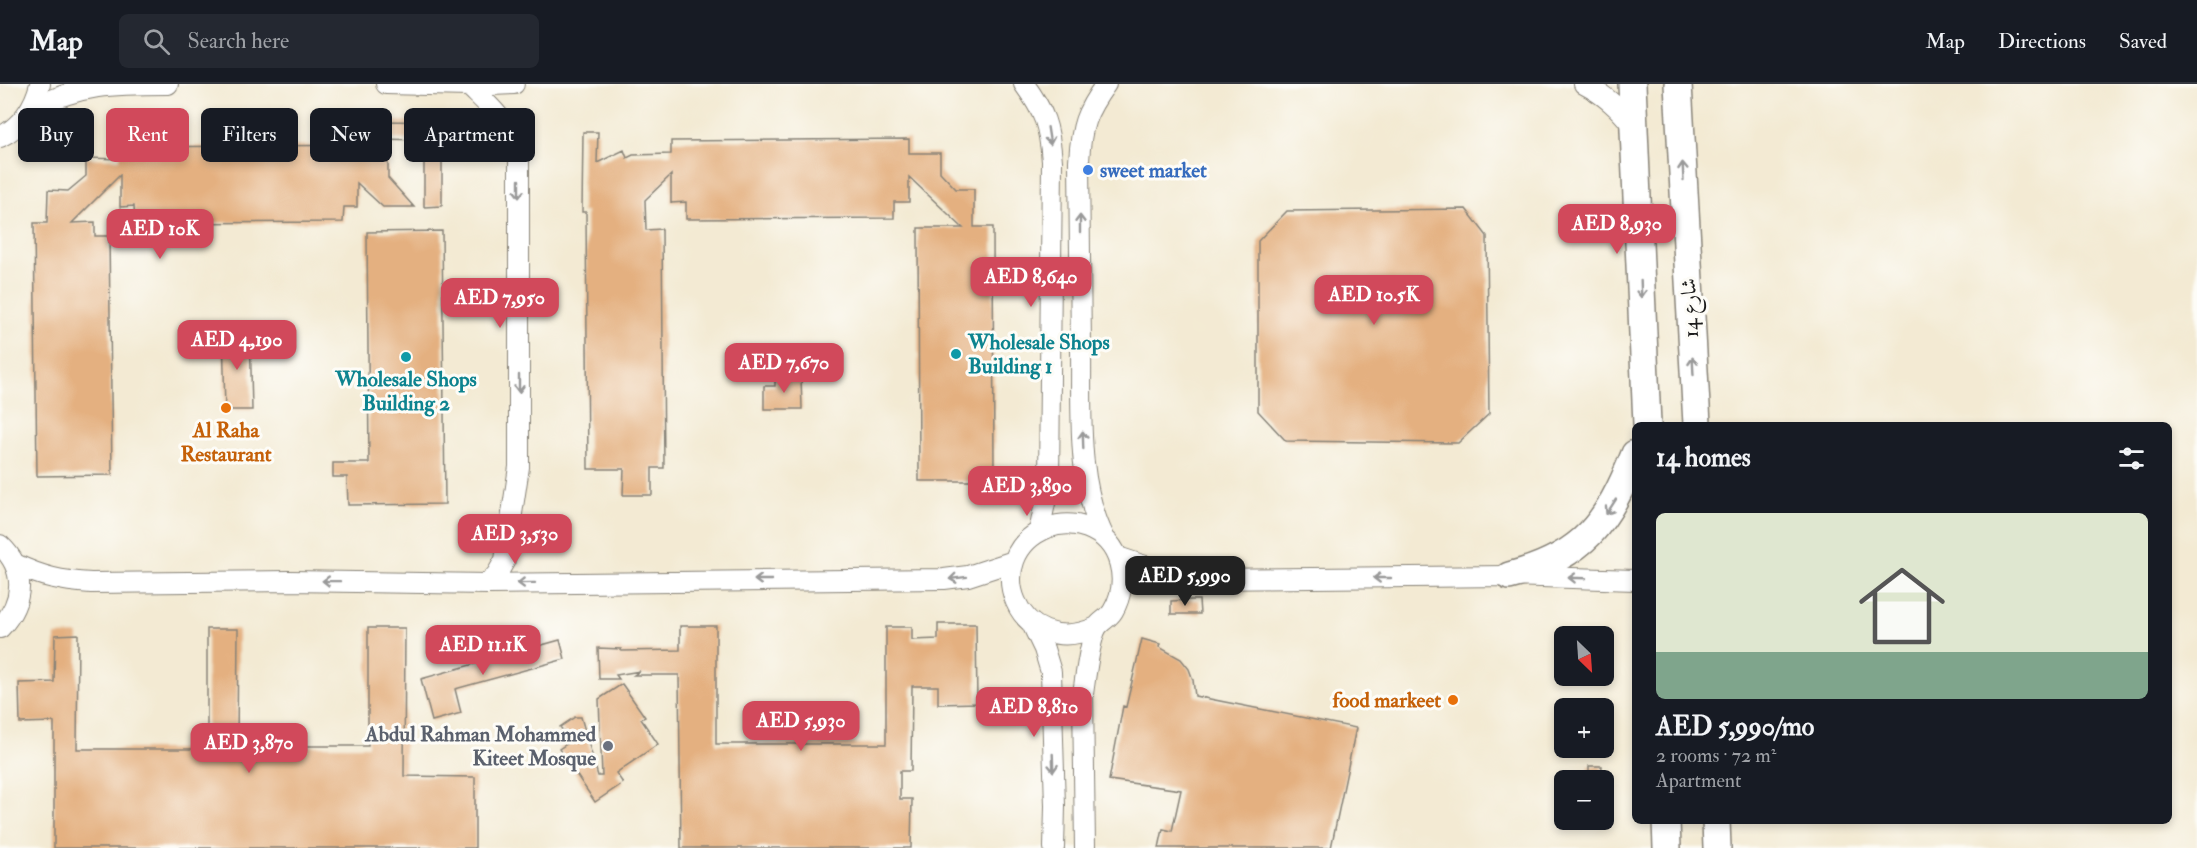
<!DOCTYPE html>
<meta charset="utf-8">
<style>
:root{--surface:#171b24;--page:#242831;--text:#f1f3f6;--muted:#9ea1a6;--line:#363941;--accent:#d1495b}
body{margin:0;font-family:"IM FELL Double Pica",Amiri,serif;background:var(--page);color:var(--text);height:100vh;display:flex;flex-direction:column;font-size:22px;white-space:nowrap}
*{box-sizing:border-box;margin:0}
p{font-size:20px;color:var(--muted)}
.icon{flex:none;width:33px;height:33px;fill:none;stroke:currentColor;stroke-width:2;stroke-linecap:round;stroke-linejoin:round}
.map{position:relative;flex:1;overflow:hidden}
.drawer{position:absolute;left:1632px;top:338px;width:540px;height:402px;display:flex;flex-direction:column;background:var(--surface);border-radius:9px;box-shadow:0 3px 9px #0003}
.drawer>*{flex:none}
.top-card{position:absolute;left:18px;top:24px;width:570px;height:54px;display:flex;gap:12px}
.needle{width:39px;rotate:155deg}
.fabs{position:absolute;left:1554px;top:542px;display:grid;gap:12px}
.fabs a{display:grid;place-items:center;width:60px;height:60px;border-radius:9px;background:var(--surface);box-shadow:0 3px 9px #0003;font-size:30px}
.price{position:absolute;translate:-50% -51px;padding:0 14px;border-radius:12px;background:var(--accent);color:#fff;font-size:20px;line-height:39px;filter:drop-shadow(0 2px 3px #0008)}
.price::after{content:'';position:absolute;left:50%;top:36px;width:18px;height:14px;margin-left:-9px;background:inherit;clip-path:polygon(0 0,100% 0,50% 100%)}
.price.current{background:#222;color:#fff}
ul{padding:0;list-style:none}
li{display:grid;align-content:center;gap:12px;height:318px;padding:0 24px}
li span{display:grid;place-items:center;height:186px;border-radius:9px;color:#555}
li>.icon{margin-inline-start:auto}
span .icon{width:108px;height:108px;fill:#fffc;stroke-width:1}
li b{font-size:26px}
h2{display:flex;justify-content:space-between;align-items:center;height:72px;padding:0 24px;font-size:26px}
.pill{padding:0 21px;border-radius:9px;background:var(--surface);box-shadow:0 3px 9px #0003;font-size:21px;line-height:54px}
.pill.current{background:var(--accent);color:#fff}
header{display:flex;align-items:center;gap:36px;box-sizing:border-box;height:84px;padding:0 30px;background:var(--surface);border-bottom:2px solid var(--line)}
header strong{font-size:28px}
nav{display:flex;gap:33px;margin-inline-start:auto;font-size:21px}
.search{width:420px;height:54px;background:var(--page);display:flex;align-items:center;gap:15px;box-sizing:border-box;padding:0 21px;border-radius:9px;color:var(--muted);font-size:22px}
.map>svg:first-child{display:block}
.building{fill:#e4b080}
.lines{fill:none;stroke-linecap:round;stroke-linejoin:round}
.street-casing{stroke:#888378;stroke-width:22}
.secondary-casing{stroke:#888378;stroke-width:30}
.street{stroke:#fff;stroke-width:20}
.secondary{stroke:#fff;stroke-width:27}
.oneway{stroke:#999}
.shop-dot{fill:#3f7fe0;stroke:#fdfcf7;stroke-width:2}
.culture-dot{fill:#0f9aa8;stroke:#fdfcf7;stroke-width:2}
.food-dot{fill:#e8710a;stroke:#fdfcf7;stroke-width:2}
.worship-dot{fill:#6b7280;stroke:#fdfcf7;stroke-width:2}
.labels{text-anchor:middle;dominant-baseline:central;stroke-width:6;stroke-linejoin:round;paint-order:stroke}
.shop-label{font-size:21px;font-weight:bold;fill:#366cbe;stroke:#fdfcf7;text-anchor:start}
.street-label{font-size:21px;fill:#1c1c1c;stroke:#fdfcf7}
.culture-label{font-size:21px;font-weight:bold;fill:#0d838f;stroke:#fdfcf7;text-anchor:start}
.food-label{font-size:21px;font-weight:bold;fill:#c56008;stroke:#fdfcf7}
.worship-label{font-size:21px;font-weight:bold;fill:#5b616d;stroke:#fdfcf7;text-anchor:end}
</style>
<header>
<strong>Map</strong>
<div class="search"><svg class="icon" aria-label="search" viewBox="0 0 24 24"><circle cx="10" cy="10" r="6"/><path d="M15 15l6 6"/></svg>Search here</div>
<nav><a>Map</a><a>Directions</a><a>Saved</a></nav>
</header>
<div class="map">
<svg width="2197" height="764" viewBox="0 0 2197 764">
<rect width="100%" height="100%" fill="#fdfcf7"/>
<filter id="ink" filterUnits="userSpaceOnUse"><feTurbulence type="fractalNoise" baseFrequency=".0167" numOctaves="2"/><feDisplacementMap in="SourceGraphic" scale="12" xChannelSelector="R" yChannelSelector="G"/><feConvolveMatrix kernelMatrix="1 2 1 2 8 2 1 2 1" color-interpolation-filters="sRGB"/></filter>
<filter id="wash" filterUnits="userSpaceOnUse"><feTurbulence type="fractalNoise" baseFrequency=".008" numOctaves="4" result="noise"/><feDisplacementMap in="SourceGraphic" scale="24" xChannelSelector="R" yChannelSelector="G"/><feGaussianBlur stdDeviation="1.35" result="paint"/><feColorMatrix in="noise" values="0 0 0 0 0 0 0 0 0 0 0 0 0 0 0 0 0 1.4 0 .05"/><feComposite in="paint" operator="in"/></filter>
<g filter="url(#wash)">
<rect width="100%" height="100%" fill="#f3ead3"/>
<g id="blocks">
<path class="building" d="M 380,37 L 451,38 L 450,56 L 442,56 L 442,122 L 424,123 L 424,56 L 380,55 Z
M 583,48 L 598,48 L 597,79 L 624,66 L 627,74 L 633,71 L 671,70 L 671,57 L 909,55 L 909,69 L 940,69 L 940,88 L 956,105 L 974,105 L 974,143 L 993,143 L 994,397 L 919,397 L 918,144 L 963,144 L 909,93 L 909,118 L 894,118 L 894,134 L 686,135 L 686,118 L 671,119 L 671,91 L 645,116 L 646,146 L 662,145 L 664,384 L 652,384 L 652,411 L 623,411 L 624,385 L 588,385 L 586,128 L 582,128 Z
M 388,61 L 388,94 L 414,123 L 383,123 L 357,99 L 357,123 L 344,123 L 343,138 L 135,139 L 134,122 L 120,123 L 120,91 L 72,139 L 95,138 L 95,152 L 109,152 L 112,391 L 37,392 L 34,139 L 47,139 L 48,106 L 68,107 L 86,92 L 86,74 L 120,75 L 120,63 Z
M 1466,125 L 1487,152 L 1489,330 L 1458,359 L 1286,357 L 1258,327 L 1258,157 L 1287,127 Z
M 442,147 L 445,420 L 348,421 L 347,393 L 333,393 L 333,379 L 369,379 L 367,148 Z
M 223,247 L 250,247 L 252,326 L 225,326 Z
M 775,293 L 801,293 L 802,325 L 764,325 L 764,302 L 775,302 Z
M 1191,516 L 1199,516 L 1200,530 L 1171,530 L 1171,517 Z
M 938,540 L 976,540 L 977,619 L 938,620 L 938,602 L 912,602 L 911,687 L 900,687 L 900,715 L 912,715 L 911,764 L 681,764 L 679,591 L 634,591 L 640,587 L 616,591 L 619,595 L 599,595 L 598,564 L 621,565 L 621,567 L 680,566 L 680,542 L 716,542 L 716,660 L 886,660 L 886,543 L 912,543 L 912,556 L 938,555 Z
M 368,544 L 405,544 L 404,692 L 475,693 L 475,764 L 54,764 L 54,638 L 20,639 L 19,599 L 54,598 L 55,551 L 78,550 L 77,665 L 207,665 L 207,545 L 238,545 L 237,662 L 368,662 Z
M 1142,555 L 1160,560 L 1159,563 L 1181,575 L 1189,585 L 1193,596 L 1195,612 L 1356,644 L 1331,764 L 1159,764 L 1163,745 L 1172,747 L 1181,706 L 1109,696 L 1123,622 L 1126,623 Z
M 560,556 L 565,575 L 455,605 L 461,629 L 432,637 L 421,595 Z
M 622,600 L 645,633 L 641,635 L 658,660 L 616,689 L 623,699 L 595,718 L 559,665 L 571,657 L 560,643 L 575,633 L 581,633 L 598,692 L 602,692 L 599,615 Z
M 1589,682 L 1602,682 L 1601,696 L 1589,696 Z"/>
</g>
</g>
<g filter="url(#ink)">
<use href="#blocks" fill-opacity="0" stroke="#888378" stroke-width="1.5"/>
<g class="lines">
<defs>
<path id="street" d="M 386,0 L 469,2 L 514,0
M 1024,0 C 1045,29 1049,41 1052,77 L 1049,400 L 1039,448
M 1584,0 C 1605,11 1619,24 1634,43
M 469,2 C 492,25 513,41 519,76 L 519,383 L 505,476 L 497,490 L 488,500
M 31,25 C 81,0 112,0 168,0
M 0,53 C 21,43 35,22 40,0
M 1104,453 C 1076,396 1082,327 1081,265 C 1080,202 1080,140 1079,77 C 1081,42 1085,29 1106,0
M 0,461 C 27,486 24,518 0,544
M 1118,473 C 1148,484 1175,491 1206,495 L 1509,492 L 1635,496
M 15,480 C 42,493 61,497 91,499 L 290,497 L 488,500 L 944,495 L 968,492 L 1014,477
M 1032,540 L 1044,565 L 1051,588 L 1055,722 L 1054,764
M 1085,764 L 1083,610 C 1085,596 1090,554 1097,543 C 1101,537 1109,534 1113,527 C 1130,498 1122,457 1087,444 C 1074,439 1061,439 1047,444 C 978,472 1016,579 1097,543"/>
<path id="secondary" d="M 1632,0 L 1647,340
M 1678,0 L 1697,340
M 1509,492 C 1584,473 1608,438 1635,370
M 1666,736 L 1667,764
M 1716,736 L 1717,764"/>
</defs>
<use href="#street" class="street-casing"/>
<use href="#secondary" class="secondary-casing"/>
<use href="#street" class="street"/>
<use href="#secondary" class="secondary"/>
</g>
<defs><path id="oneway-shaft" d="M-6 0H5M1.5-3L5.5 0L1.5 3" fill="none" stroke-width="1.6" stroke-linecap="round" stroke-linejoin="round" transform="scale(1.5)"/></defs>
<g class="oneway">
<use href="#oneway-shaft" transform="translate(1049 52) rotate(81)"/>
<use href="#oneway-shaft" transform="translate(1683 87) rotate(-93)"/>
<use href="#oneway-shaft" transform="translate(519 105) rotate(90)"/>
<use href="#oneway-shaft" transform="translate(1080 140) rotate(-90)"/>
<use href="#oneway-shaft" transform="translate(1641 205) rotate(88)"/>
<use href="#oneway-shaft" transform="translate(1693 282) rotate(-93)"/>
<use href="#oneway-shaft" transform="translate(519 300) rotate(90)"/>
<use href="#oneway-shaft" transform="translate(1083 356) rotate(-92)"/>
<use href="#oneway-shaft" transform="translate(1611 423) rotate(123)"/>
<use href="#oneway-shaft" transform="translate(958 494) rotate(173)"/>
<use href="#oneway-shaft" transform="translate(1382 494) rotate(180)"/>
<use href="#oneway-shaft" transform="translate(1577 494) rotate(-178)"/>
<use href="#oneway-shaft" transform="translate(763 496) rotate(180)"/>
<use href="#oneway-shaft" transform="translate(331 497) rotate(-179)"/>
<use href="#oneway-shaft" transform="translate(526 499) rotate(179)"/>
<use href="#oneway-shaft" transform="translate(1053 679) rotate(88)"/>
</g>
</g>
<circle class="shop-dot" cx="1088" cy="86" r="6"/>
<g class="culture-dot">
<circle cx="956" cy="270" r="6"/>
<circle cx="406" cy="273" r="6"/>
</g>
<g class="food-dot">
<circle cx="226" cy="324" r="6"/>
<circle cx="1453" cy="616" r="6"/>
</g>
<circle class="worship-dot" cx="608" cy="662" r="6"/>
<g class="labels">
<g class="shop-label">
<text x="1100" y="86">sweet market</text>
</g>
<g class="street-label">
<text transform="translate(1690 224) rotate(-93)">شارع 14</text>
</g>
<g class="culture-label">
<text x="968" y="258">Wholesale Shops<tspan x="968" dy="24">Building 1</tspan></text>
<text x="406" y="295" text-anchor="middle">Wholesale Shops<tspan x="406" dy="24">Building 2</tspan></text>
</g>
<g class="food-label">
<text x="226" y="346">Al Raha<tspan x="226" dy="24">Restaurant</tspan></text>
<text x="1441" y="616" text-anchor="end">food markeet</text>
</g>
<g class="worship-label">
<text x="596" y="650">Abdul Rahman Mohammed<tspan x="596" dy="24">Kiteet Mosque</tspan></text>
</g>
</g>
</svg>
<div class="fabs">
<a><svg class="needle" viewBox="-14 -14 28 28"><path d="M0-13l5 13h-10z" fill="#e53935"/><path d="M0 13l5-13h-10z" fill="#9ea1a6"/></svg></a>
<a>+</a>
<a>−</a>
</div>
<b class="price" style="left:1617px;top:171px">AED 8,930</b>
<b class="price" style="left:160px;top:176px">AED 10K</b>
<b class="price" style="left:1031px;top:224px">AED 8,640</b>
<b class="price" style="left:1374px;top:242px">AED 10.5K</b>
<b class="price" style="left:500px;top:245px">AED 7,950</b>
<b class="price" style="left:237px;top:287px">AED 4,190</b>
<b class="price" style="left:784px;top:310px">AED 7,670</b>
<b class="price" style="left:1027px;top:433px">AED 3,890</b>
<b class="price" style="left:515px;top:481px">AED 3,530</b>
<b class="price current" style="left:1185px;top:523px">AED 5,990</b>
<b class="price" style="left:483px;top:592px">AED 11.1K</b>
<b class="price" style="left:1034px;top:654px">AED 8,810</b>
<b class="price" style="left:801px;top:668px">AED 5,930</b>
<b class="price" style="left:249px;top:690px">AED 3,870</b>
<div class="top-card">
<a class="pill">Buy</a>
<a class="pill current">Rent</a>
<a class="pill">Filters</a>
<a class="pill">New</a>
<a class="pill">Apartment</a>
</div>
<section class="drawer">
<h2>14 homes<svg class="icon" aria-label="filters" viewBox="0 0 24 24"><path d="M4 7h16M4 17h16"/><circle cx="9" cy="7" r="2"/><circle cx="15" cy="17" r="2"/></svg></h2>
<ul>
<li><span style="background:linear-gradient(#dfe7d0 75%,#7fa58c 0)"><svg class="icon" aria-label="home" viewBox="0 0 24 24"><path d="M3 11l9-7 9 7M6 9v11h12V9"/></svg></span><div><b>AED 5,990/mo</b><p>2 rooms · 72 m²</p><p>Apartment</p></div></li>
</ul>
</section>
</div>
